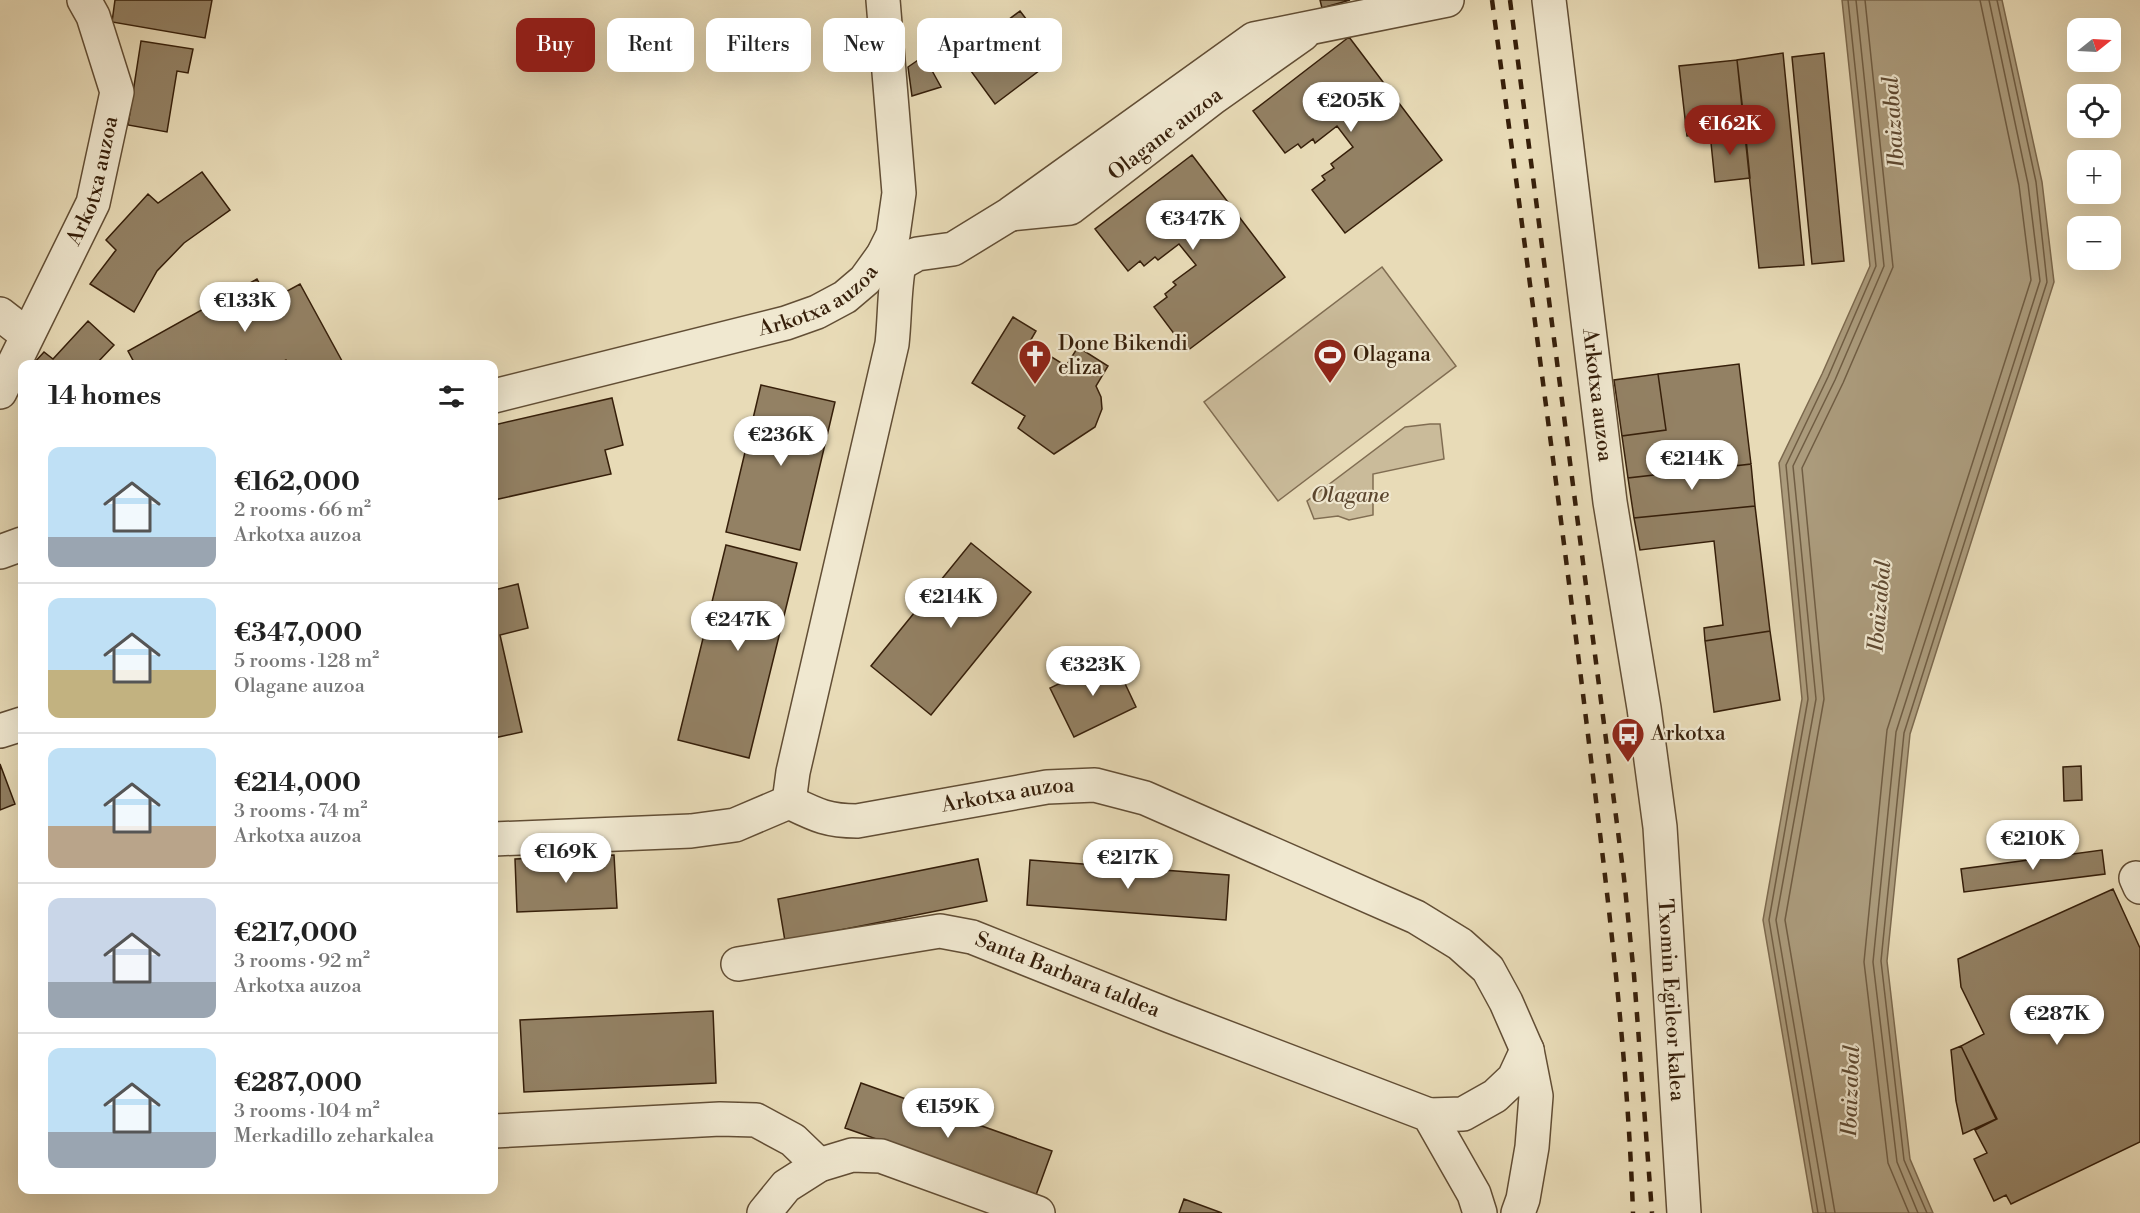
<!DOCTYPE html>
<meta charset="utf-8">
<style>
:root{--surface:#fff;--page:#f2f2f2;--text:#222;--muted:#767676;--line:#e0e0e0;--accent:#8f2418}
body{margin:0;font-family:"Libre Bodoni",serif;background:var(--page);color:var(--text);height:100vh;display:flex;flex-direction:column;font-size:22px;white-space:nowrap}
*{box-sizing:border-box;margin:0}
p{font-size:20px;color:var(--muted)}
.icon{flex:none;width:33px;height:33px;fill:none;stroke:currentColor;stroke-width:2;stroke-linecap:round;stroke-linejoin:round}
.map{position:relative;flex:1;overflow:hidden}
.details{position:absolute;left:18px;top:360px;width:480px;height:834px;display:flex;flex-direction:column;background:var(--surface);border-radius:12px;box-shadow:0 6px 24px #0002}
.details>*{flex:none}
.banner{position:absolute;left:516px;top:18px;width:570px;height:54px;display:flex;gap:12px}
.needle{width:39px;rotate:72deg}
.tools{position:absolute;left:2067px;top:18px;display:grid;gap:12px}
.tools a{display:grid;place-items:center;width:54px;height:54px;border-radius:12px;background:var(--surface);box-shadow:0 6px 24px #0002;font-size:30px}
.price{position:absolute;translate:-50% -51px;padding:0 14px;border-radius:21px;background:#fff;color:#222;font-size:20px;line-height:39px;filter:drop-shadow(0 2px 3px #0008)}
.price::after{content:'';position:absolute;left:50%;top:36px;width:18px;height:14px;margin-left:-9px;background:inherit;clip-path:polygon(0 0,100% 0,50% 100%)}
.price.active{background:var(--accent);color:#fff}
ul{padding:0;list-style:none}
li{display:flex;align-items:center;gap:18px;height:150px;padding:0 30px}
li+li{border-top:2px solid var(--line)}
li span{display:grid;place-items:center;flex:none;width:168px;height:120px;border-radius:12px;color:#555}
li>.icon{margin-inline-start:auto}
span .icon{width:72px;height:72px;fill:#fffc;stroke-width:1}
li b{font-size:26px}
h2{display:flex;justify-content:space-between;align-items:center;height:72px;padding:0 30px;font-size:26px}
.tag{padding:0 21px;border-radius:12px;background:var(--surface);box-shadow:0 6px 24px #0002;font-size:21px;line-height:54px}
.tag.active{background:var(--accent);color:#fff}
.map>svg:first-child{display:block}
.green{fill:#cabb9a;stroke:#806d52;stroke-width:1.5}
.water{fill:#ab9b7c;stroke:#7c694e;stroke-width:1.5}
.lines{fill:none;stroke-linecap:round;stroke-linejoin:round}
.shore{stroke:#705d43;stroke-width:1.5}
.building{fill:#938164;stroke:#361f0a;stroke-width:1.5}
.minor-casing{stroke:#624e35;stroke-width:36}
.minor{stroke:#f0e8d0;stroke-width:33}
.rail{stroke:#361f0a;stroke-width:4.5;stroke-dasharray:10 10;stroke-linecap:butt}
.labels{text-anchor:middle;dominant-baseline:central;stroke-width:4.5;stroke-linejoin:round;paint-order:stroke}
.street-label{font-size:21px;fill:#361f0a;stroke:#f0e8d0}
.poi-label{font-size:21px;fill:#361f0a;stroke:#f0e8d0;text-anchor:start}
.park-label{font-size:21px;font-style:italic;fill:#5b462e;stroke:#f0e8d0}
.water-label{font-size:22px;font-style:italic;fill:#5f4a32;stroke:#f0e8d0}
</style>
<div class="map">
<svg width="2140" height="1213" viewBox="0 0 2140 1213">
<rect width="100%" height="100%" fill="#e8dbb7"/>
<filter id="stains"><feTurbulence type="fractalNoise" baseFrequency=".00333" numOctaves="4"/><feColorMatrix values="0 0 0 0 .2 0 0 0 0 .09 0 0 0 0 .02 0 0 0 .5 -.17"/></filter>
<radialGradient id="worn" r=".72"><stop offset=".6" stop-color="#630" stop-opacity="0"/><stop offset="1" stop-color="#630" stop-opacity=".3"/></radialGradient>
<path class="green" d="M 1382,267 L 1456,366 L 1278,501 L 1204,402 Z
M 1430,424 L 1440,424 L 1444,459 L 1373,474 L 1373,515 L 1349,520 L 1338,516 L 1314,519 L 1307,501 L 1405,427 Z"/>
<path class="water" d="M 1842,0 L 2002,0 L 2042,182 L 2054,282 L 1910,734 L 1887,961 L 1910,1159 L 1933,1213 L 1813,1213 L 1763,920 L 1802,699 L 1779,463 L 1822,374 L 1870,266 Z"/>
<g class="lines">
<path class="shore" d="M 1818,1213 L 1769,920 L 1808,699 L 1786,465 L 1828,377 L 1876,266 L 1848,0
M 1826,1213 L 1776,920 L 1816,699 L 1793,466 L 1835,380 L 1884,266 L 1856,0
M 1835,1213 L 1785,920 L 1824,699 L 1802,468 L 1843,383 L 1893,267 L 1865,0
M 1909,1213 L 1888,1163 L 1864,962 L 1887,730 L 2031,280 L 2019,185 L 1980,0
M 1918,1213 L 1897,1162 L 1873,962 L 1896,732 L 2040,281 L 2028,184 L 1989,0
M 1927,1213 L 1904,1160 L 1881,961 L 1904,733 L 2047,282 L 2036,182 L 1997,0"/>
</g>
<path class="building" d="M 115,0 L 212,0 L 205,38 L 112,22 Z
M 1320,0 L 1350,0 L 1322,8 Z
M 1020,11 L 1056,58 L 995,104 L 960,56 Z
M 1349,37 L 1442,160 L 1345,233 L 1312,190 L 1325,180 L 1322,176 L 1334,168 L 1331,164 L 1353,147 L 1337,126 L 1315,143 L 1313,139 L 1301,148 L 1298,144 L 1285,153 L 1253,111 Z
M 141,41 L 193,49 L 188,73 L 177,71 L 167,132 L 128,125 Z
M 1783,53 L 1804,265 L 1759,268 L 1737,60 Z
M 1824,53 L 1844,261 L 1812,264 L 1792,57 Z
M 924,56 L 941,87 L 912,96 L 908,67 Z
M 1737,60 L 1745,129 L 1687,136 L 1679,66 Z
M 1745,129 L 1750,178 L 1715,182 L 1710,133 Z
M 1192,155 L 1285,277 L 1187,351 L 1154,307 L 1167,297 L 1165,294 L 1176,285 L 1173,282 L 1196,265 L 1179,244 L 1158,260 L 1155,257 L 1144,266 L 1140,261 L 1128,271 L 1095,229 Z
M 202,172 L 230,210 L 184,243 L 157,271 L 134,312 L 90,284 L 116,250 L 106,240 L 148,194 L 158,203 Z
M 257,279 L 269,301 L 300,284 L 342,361 L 337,364 L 288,364 L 286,360 L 278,364 L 135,364 L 128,351 Z
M 1013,317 L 1036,331 L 1029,343 L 1066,366 L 1078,347 L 1108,366 L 1096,386 L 1101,397 L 1102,409 L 1095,427 L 1054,454 L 1018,428 L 1025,416 L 972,383 Z
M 88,321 L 114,345 L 96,364 L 33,364 L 44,352 L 53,359 Z
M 1739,364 L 1751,464 L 1628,478 L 1622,436 L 1666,430 L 1658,374 Z
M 1658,374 L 1666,430 L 1622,436 L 1614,380 Z
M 761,385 L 835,402 L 800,550 L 726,532 Z
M 612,398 L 623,445 L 605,450 L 611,474 L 494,500 L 494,425 Z
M 1751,464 L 1755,506 L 1634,518 L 1628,478 Z
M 1755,506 L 1770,631 L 1705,641 L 1704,628 L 1723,625 L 1714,541 L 1640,550 L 1634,518 Z
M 971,543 L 1031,592 L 931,715 L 871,666 Z
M 726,545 L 797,563 L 749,758 L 678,740 Z
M 518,584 L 528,628 L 500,635 L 522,732 L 494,738 L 494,590 Z
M 1770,631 L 1780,700 L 1714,712 L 1705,641 Z
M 1113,658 L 1136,707 L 1074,737 L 1050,688 Z
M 0,764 L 15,804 L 0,810 Z
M 2081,766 L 2082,800 L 2064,801 L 2063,767 Z
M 2060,823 L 2062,850 L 2028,852 L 2027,825 Z
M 2102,850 L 2105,874 L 1964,892 L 1961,869 Z
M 614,855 L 617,908 L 517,912 L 515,859 Z
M 978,859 L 987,901 L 785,941 L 778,899 Z
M 1030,860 L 1229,875 L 1226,920 L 1027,905 Z
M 2113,889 L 2140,948 L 2140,1142 L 2011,1204 L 2006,1195 L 1994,1201 L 1974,1159 L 1987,1153 L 1975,1130 L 1997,1119 L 1961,1046 L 1984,1034 L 1961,987 L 1958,959 Z
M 713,1011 L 716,1083 L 524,1092 L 520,1020 Z
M 1961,1046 L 1996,1119 L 1963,1134 L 1956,1101 L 1951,1050 Z
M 861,1083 L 1052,1151 L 1036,1195 L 845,1128 Z
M 1184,1199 L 1222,1213 L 1179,1213 Z"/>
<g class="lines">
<defs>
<g id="minor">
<path id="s1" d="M 1549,0 L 1610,502 L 1644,708 L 1660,827 L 1684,1213"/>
<path id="s2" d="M 1011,214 L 1070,208 L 1214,97 L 1303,34"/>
<path d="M 899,264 L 917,254 L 953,249 L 1010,214 L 1254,39 L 1447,0"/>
<path d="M 0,314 L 27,335"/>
<path id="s3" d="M 0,392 L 93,203 L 117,92 L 93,16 L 84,0"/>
<path id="s4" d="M 494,396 L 786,323 L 817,312 L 845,297 L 865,280 L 883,255 L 893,235 L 899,193 L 883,0"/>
<path d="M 0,552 L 22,544"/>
<path d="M 0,731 L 22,724"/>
<path d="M 789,802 L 793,772 L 892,344 C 895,317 894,291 899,264 L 883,255"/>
<path id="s5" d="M 494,839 L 691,831 L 735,825 L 789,802 C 816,815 827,821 857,821 L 1047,787 L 1095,785 L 1145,798 L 1416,917 L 1460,944 L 1488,969 L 1506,1002 L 1527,1050 L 1536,1096 L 1532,1147 L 1523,1199 L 1518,1213"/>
<path d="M 2136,878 L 2140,887"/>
<path id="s6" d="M 738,964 L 940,931 L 972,937 L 1170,1016 L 1429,1115 L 1474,1194 L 1480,1213"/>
<path d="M 1429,1115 L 1463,1114 L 1495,1096 L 1514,1078 L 1527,1050"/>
<path d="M 494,1131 L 720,1119 L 756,1120 L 793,1140 L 819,1165"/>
<path d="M 764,1213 L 786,1186 L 819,1165 L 852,1155 L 881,1156 L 1038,1213"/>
</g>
</defs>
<use href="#minor" class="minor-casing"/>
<use href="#minor" class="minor"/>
<path class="rail" d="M 1492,0 C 1523,231 1554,462 1583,694 C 1604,867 1627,1039 1633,1213
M 1510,0 L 1624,878 L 1634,975 L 1652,1213"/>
</g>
<defs>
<symbol id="stadium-pin" viewBox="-11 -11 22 30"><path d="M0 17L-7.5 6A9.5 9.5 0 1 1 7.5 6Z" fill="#8f2418" stroke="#f0e8d0"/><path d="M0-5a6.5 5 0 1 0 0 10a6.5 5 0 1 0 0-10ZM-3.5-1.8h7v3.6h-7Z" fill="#fff"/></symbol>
<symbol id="church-pin" viewBox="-11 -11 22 30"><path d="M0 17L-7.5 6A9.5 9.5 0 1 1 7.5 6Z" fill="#8f2418" stroke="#f0e8d0"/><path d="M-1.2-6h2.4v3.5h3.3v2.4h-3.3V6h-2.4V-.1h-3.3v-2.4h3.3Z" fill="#fff"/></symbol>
<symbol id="bus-pin" viewBox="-11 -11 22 30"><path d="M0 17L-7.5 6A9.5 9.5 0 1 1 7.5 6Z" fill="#8f2418" stroke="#f0e8d0"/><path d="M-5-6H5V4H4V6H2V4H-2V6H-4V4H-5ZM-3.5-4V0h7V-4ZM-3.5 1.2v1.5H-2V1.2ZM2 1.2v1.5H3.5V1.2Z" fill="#fff"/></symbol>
</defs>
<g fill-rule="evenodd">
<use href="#stadium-pin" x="1311" y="336" width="38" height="52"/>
<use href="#church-pin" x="1016" y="337" width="38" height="52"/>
<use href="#bus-pin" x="1609" y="715" width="38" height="52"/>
</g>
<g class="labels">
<g class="street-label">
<text stroke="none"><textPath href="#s2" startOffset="180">Olagane auzoa</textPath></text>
<text stroke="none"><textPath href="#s3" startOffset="232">Arkotxa auzoa</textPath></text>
<text stroke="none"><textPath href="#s4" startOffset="340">Arkotxa auzoa</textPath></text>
<text stroke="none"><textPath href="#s1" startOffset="398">Arkotxa auzoa</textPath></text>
<text stroke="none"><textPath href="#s5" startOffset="525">Arkotxa auzoa</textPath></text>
<text stroke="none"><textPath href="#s6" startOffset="340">Santa Barbara taldea</textPath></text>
<text stroke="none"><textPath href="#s1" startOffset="1008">Txomin Egileor kalea</textPath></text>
</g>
<g class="poi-label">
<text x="1058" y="344">Done Bikendi<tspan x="1058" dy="24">eliza</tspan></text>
<text x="1353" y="355">Olagana</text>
<text x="1651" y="734">Arkotxa</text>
</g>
<g class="park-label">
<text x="1350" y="496">Olagane</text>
</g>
<g class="water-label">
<text transform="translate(1894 122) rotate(-94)">Ibaizabal</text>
<text transform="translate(1880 606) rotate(-85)">Ibaizabal</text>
<text transform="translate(1851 1091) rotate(-88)">Ibaizabal</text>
</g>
</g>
<rect width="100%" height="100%" filter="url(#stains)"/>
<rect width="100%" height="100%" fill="url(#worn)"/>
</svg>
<div class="tools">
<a><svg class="needle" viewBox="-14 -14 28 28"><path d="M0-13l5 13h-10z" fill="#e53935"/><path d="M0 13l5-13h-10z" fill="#767676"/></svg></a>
<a><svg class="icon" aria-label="locate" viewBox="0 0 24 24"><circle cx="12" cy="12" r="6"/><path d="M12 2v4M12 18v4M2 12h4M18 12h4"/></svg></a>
<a>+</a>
<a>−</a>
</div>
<b class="price" style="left:1351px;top:133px">€205K</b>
<b class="price active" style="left:1730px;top:156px">€162K</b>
<b class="price" style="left:1193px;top:251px">€347K</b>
<b class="price" style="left:245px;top:333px">€133K</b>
<b class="price" style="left:781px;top:467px">€236K</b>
<b class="price" style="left:1692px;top:491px">€214K</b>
<b class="price" style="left:951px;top:629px">€214K</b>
<b class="price" style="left:738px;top:652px">€247K</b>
<b class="price" style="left:1093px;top:697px">€323K</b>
<b class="price" style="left:2033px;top:871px">€210K</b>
<b class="price" style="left:566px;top:884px">€169K</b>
<b class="price" style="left:1128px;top:890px">€217K</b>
<b class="price" style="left:2057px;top:1046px">€287K</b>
<b class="price" style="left:948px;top:1139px">€159K</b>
<div class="banner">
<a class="tag active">Buy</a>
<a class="tag">Rent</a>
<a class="tag">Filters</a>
<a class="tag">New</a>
<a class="tag">Apartment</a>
</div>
<section class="details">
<h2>14 homes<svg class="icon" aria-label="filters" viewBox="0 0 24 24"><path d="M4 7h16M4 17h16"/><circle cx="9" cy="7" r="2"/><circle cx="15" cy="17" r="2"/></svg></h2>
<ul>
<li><span style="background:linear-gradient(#bfe0f5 75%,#9aa5b1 0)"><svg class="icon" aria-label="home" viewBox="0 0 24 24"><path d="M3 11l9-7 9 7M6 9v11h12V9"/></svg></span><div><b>€162,000</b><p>2 rooms · 66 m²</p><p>Arkotxa auzoa</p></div></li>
<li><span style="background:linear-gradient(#bfe0f5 60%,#c2b280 0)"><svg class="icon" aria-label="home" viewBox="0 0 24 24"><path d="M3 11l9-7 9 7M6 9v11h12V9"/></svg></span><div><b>€347,000</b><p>5 rooms · 128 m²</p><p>Olagane auzoa</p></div></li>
<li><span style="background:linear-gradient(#bfe0f5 65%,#b9a48a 0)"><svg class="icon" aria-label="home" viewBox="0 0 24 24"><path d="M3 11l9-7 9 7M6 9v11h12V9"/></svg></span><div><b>€214,000</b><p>3 rooms · 74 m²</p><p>Arkotxa auzoa</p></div></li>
<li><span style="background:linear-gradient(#c9d6e8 70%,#9aa5b1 0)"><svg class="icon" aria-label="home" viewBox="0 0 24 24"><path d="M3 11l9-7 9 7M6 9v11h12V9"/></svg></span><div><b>€217,000</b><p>3 rooms · 92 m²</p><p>Arkotxa auzoa</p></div></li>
<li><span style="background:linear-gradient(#bfe0f5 70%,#9aa5b1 0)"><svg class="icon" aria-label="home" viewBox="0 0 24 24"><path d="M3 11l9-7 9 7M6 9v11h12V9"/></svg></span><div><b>€287,000</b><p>3 rooms · 104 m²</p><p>Merkadillo zeharkalea</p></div></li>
</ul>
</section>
</div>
